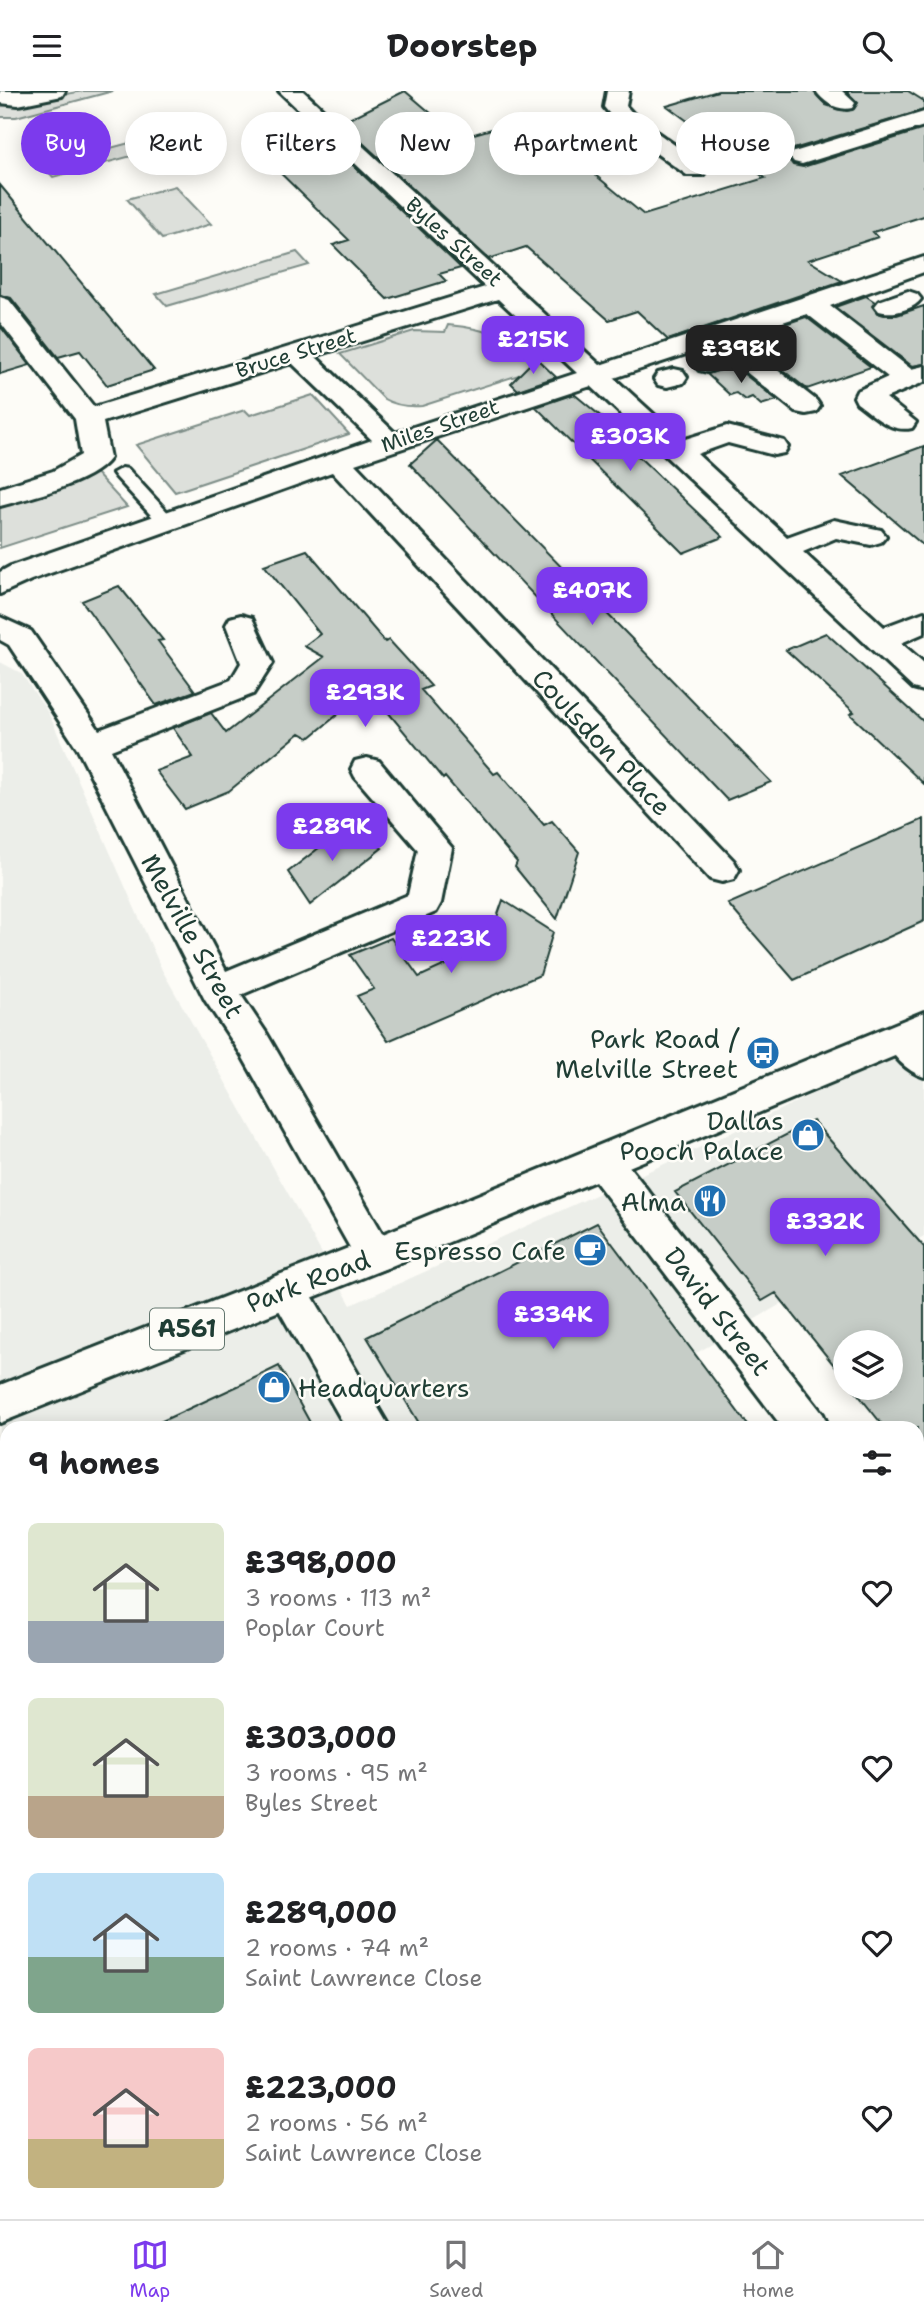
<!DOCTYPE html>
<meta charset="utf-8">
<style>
:root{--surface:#fff;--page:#f2f2f2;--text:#202124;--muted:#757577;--line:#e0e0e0;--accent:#7c3aed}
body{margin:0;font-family:"Shantell Sans",sans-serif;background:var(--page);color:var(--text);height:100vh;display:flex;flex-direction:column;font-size:26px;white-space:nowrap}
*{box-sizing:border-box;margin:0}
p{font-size:23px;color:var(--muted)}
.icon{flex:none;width:38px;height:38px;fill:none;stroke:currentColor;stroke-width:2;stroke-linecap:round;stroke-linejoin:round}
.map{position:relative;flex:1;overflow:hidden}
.drawer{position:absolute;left:0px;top:1330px;width:924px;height:798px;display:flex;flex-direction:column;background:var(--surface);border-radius:21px 21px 0 0;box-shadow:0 4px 18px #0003}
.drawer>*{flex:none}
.banner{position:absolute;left:21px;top:21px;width:882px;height:63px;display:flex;gap:14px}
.controls{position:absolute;left:833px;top:1239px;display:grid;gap:14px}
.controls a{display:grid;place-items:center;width:70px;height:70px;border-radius:50%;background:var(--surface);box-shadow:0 4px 18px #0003;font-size:35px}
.price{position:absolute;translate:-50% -60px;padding:0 16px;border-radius:14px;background:var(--accent);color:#fff;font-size:23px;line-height:46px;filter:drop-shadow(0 2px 4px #0008)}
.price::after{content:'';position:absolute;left:50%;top:42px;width:21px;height:16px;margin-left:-10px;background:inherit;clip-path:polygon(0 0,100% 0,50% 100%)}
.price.on{background:#222;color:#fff}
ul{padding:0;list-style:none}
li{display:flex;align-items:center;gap:21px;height:175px;padding:0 28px}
li span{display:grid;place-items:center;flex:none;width:196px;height:140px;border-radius:10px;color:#555}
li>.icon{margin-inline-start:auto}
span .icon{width:84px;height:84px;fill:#fffc;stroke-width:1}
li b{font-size:30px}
h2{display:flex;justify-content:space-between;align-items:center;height:84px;padding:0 28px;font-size:30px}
.pill{padding:0 24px;border-radius:32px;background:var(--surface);box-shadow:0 4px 18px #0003;font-size:24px;line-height:63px}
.pill.on{background:var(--accent);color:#fff}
header{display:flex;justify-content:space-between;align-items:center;height:91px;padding:0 28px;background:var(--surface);font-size:32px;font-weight:700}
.menu{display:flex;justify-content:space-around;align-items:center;height:98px;border-top:2px solid var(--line);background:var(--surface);font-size:19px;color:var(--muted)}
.menu a{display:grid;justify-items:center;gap:4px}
.menu .on{color:var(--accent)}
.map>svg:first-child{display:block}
.built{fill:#eceee9}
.green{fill:#dde0db;stroke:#7e8e88;stroke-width:2}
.building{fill:#c6cdc7;stroke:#1f3d34;stroke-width:2}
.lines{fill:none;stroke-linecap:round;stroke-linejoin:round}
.lane-casing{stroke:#1f3d34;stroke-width:6}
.street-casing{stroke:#1f3d34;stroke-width:6}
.highway-casing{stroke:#1f3d34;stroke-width:6}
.lane{fill:#fdfcf7;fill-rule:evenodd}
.street{fill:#fdfcf7;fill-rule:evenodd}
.highway{fill:#fdfcf7;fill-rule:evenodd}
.labels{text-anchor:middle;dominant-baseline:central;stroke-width:5;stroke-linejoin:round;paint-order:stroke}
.far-street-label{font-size:21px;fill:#1f3d34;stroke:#fdfcf7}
.shield{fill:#fdfcf7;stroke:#62766e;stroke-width:2}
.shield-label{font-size:24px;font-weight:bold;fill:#1f3d34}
.street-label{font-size:26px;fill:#1f3d34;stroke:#fdfcf7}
.poi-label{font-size:26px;fill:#1f3d34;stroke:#fdfcf7;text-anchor:end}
</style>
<header><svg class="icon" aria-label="menu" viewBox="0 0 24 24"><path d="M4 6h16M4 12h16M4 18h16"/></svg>Doorstep<svg class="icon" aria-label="search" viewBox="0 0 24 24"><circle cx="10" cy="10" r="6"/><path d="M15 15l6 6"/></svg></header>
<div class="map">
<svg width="924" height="2128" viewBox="0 0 924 2128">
<rect width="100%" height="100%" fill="#fdfcf7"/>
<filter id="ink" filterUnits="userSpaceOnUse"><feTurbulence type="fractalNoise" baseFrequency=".0143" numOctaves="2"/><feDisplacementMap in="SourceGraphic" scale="14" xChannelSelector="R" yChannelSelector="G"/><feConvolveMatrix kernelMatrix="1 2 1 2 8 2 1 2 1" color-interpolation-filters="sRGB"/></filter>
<g filter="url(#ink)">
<path class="built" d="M 0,571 L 21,582 L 49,623 L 162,879 L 351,1214 L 660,1075 L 924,951 L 924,1145 L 890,1165 L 880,1155 L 716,1251 L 561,1337 L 7,1337 L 7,1547 L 0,1548 Z"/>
<path class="green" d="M 83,0 L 113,0 L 16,26 L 0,26 L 0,15 Z
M 174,40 L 184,51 L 53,86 L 43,75 Z
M 175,95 L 211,133 L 162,148 L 127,108 Z
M 297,161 L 309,174 L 167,215 L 156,203 Z
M 448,234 C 491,238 512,247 544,276 L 422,315 C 408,316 396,315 384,308 L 340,263 L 414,240 L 445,241 Z
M 313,304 L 349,343 L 175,401 L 136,354 L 245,319 L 250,324 Z
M 95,381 L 127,416 L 0,457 L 0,411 Z"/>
<path class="building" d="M 405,0 L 460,47 L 527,28 L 644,124 L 765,87 L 667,15 L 718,0 L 813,0 L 826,14 L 847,20 L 854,18 L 858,12 L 846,0 L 908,0 L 924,10 L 924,19 L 793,58 L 787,66 L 793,74 L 803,76 L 924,38 L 924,125 L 873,141 L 878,146 L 808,169 L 842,190 L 668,249 L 637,220 L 609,229 L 526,156 L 489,168 L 341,32 Z
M 319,42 L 461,177 L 439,183 L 446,190 L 387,208 L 333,154 L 349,149 L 266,68 Z
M 0,94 L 154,279 L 107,294 L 80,260 L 58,266 L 11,207 L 0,204 Z
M 866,205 L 875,211 L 872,215 L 877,222 L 884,224 L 897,224 L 924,215 L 924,273 L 912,275 L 835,216 Z
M 806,226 L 871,276 L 807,298 L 749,253 L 738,252 L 698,264 L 693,271 L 687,266 Z
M 0,235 L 30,274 L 0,283 Z
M 536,267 L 556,286 L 518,299 L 511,292 Z
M 734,275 L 777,309 L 761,314 L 752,306 L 745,309 L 736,302 L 730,304 L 707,283 Z
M 574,303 L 621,342 L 616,344 L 723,446 L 683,462 L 536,316 Z
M 437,349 L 629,545 L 771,691 L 727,709 L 410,373 Z
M 924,355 L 924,455 L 842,385 Z
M 307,459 L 385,551 L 389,549 L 431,595 L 421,599 L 494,683 L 498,681 L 544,734 L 552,730 L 579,761 L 557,828 L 515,776 L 517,771 L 445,686 L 443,688 L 369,598 L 309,647 L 300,642 L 229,700 L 185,718 L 156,680 L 193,666 L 173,637 L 211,622 L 226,642 L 324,566 L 304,555 L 320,543 L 264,474 Z
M 119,495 L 163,549 L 158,550 L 195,600 L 156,614 L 82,510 Z
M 826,542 L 924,631 L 924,693 L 850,623 L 854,621 L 786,559 Z
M 924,728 L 924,830 L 794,889 L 728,813 Z
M 347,735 L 382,757 L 310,814 L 288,781 Z
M 503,809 L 553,841 L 540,884 L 388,950 L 357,905 L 374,898 L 350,864 L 391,847 L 419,886 L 487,855 Z
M 813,1030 L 924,1156 L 924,1386 L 917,1377 L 917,1337 L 885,1337 L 853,1297 L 891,1297 L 891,1251 L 845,1251 L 845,1288 L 776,1202 L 762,1210 L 675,1101 Z
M 597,1132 L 750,1337 L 422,1337 L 367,1246 Z
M 279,1275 L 313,1337 L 147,1337 L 240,1294 Z"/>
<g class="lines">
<defs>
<path id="lane" d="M 122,377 L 128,378 L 172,426 L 175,430 L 172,434 L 160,434 L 116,386 L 113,382 Z"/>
<path id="street" d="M 0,0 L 65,0 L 62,5 L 18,14 L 0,12 Z
M 279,0 L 303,0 L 600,274 L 924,166 L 924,181 L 830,215 L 911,278 L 924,275 L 924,291 L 886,307 L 916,331 L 912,337 C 890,342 874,324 857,312 L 854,306 L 857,300 L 888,286 L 807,223 L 614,287 L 682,349 L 727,335 L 784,350 L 788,356 L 784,362 L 774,364 L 728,352 L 697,363 L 787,446 L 834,429 L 881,439 L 886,445 L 881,451 L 871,454 L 836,447 L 803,461 L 884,536 L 924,521 L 924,542 L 901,552 L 924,572 L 924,600 L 913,597 L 591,295 L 355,373 L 734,770 L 739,779 L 734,788 L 722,791 L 710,788 L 332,381 L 31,489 L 0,503 L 0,481 L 11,475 L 372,349 L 292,272 L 103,331 L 110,367 C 93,392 29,407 0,415 L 0,397 L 53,380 L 81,364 L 75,328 L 0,231 L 0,206 L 9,209 L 94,316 L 485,196 ZM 498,208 L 577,282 L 395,342 L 315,265 Z
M 607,0 L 629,0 L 626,15 L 638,28 L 703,74 L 707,79 L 703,84 L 687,84 L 622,38 L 604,16 Z
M 816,0 L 842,0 L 855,12 L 852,17 C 838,20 824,12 816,0 Z
M 924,21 L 924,35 L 802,73 L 794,71 L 790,66 L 794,61 Z
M 908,200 L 917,203 L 921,208 C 913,219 892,224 879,220 L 875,215 L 879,210 Z
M 739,254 L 748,256 L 816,309 L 820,315 L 816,321 L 806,323 L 796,321 L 735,272 L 708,281 L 699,279 L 695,273 L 699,267 Z
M 674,278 L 683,280 L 687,286 L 683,292 L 667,296 L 658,294 L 654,288 L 658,282 Z
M 241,524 L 252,527 L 273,572 L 253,603 L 111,659 L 226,880 L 408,804 L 418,759 L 355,686 L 351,678 L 355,670 L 367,667 L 379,670 L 452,757 L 441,812 L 436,821 L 241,904 L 267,943 L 395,1164 L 389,1176 L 375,1181 L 361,1176 L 241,963 L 205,909 L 77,657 L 9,554 L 0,549 L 0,526 L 31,540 L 99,639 L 231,589 L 241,572 L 226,534 L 230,527 Z
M 901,933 L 914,937 L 924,947 L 924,986 C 906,980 892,964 883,947 L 888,937 Z
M 603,1055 L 617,1060 L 823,1323 L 829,1337 L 783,1337 L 589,1082 L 584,1071 L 589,1060 Z
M 287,1181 L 301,1186 L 390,1337 L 346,1337 L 267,1198 L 273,1186 Z
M 0,1453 L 7,1455 L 7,1511 L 0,1508 Z
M 917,1458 L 924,1460 L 924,1510 L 917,1507 Z
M 268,2121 L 323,2121 L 326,2128 L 271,2128 Z
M 824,2121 L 880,2121 L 883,2128 L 827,2128 Z"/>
<path id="highway" d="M 924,921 L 924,952 L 914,957 L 389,1176 L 0,1332 L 0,1294 L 361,1152 Z"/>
</defs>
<use href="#lane" class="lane-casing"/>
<use href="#street" class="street-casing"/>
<use href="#highway" class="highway-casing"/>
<use href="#lane" class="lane"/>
<use href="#street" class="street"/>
<use href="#highway" class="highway"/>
</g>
</g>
<defs>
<symbol id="bus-disc" viewBox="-11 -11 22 22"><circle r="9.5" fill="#1f6fb2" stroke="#fdfcf7"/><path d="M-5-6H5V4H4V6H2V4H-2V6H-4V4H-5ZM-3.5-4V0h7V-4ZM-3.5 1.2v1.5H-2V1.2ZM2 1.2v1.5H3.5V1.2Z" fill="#fff"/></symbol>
<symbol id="shop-disc" viewBox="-11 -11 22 22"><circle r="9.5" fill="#1f6fb2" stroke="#fdfcf7"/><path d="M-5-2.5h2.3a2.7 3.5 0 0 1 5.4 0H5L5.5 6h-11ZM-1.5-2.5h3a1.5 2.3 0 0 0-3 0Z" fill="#fff"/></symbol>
<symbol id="restaurant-disc" viewBox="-11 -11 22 22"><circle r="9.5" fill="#1f6fb2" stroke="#fdfcf7"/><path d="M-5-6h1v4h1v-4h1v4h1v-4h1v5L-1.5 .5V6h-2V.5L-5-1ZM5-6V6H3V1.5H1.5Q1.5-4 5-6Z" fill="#fff"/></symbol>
<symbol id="cafe-disc" viewBox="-11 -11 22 22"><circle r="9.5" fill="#1f6fb2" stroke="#fdfcf7"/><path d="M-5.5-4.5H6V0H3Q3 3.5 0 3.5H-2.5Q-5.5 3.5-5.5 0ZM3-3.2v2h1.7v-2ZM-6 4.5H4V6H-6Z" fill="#fff"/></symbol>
</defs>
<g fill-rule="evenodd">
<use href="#bus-disc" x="744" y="943" width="38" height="38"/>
<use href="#shop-disc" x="789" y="1025" width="38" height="38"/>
<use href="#restaurant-disc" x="691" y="1091" width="38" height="38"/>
<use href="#cafe-disc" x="571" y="1140" width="38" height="38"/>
<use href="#shop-disc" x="255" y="1277" width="38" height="38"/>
</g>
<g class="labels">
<g class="far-street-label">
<text transform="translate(454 151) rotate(42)">Byles Street</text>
<text transform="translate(296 262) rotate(-17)">Bruce Street</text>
<text transform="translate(440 335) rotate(-19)">Miles Street</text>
</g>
<rect class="shield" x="150" y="1217.5" width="74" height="41" rx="5"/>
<g class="shield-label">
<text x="187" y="1238">A561</text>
</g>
<g class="street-label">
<text transform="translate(602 651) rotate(47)">Coulsdon Place</text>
<text transform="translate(193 845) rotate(61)">Melville Street</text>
<text transform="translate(308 1190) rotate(-21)">Park Road</text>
<text transform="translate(718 1220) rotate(52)">David Street</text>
</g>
<g class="poi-label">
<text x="738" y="947">Park Road /<tspan x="738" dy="30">Melville Street</tspan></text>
<text x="784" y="1029">Dallas<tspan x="784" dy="30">Pooch Palace</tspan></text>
<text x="686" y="1110">Alma</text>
<text x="566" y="1159">Espresso Cafe</text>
<text x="298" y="1296" text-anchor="start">Headquarters</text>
</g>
</g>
</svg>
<div class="controls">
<a><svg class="icon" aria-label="layers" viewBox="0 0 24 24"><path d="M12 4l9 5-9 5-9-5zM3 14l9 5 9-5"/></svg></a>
</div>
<b class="price" style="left:533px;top:285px">£215K</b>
<b class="price on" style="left:741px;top:294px">£398K</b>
<b class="price" style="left:630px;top:382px">£303K</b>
<b class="price" style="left:592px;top:536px">£407K</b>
<b class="price" style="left:365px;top:638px">£293K</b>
<b class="price" style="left:332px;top:772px">£289K</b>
<b class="price" style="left:451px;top:884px">£223K</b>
<b class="price" style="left:825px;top:1167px">£332K</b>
<b class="price" style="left:553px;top:1260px">£334K</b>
<div class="banner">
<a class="pill on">Buy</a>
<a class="pill">Rent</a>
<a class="pill">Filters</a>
<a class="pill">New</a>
<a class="pill">Apartment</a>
<a class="pill">House</a>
</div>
<section class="drawer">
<h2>9 homes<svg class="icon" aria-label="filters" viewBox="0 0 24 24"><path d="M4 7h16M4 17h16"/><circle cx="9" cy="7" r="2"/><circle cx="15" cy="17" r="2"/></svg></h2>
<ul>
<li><span style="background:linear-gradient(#dfe7d0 70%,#9aa5b1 0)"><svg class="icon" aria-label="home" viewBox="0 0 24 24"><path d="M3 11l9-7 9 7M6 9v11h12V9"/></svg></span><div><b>£398,000</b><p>3 rooms · 113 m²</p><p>Poplar Court</p></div><svg class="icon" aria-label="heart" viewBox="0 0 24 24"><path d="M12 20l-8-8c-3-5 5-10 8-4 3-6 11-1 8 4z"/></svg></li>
<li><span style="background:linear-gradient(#dfe7d0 70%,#b9a48a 0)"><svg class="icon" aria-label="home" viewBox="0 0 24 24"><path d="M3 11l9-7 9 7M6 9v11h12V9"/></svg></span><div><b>£303,000</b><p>3 rooms · 95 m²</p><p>Byles Street</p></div><svg class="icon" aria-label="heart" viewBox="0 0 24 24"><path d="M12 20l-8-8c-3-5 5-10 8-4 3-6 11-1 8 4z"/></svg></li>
<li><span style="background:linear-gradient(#bfe0f5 60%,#7fa58c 0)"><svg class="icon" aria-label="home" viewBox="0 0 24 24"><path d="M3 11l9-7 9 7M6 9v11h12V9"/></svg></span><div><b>£289,000</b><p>2 rooms · 74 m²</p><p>Saint Lawrence Close</p></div><svg class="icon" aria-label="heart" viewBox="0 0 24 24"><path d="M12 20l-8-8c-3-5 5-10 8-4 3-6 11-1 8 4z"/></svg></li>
<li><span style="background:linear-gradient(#f6c9c9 65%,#c2b280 0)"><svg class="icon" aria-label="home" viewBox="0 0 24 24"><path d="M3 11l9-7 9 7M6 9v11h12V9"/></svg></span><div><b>£223,000</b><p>2 rooms · 56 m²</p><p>Saint Lawrence Close</p></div><svg class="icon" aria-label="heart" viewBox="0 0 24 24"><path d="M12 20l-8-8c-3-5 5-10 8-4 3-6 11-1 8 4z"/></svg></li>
</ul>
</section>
</div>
<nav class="menu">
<a class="on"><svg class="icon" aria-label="map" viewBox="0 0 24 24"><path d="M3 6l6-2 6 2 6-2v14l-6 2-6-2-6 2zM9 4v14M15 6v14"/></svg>Map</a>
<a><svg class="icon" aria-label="saved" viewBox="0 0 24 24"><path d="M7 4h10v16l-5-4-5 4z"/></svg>Saved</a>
<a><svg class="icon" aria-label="home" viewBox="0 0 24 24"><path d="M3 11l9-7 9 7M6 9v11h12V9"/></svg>Home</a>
</nav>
